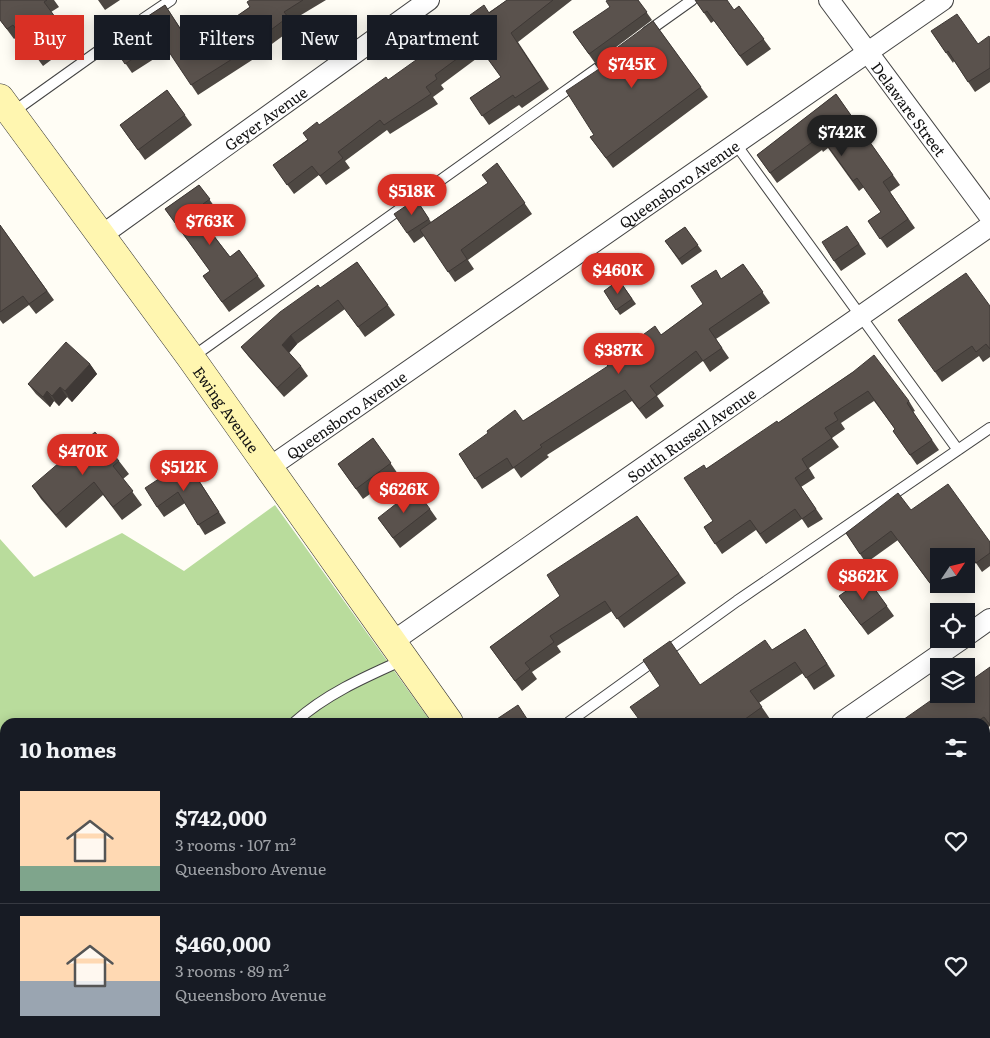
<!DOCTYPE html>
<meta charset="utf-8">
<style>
:root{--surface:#171b24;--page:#242831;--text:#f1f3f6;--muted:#9ea1a6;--line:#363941;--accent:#d93025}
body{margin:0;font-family:Literata,serif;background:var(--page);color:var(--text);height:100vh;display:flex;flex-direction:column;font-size:19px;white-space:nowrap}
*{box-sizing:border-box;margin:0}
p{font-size:16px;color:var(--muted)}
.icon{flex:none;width:28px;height:28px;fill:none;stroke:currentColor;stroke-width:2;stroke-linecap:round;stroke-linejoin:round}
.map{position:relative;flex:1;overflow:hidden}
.drawer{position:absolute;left:0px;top:718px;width:990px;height:321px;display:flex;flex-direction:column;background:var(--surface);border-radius:15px 15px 0 0;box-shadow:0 2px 12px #0003}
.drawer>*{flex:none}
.top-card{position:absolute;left:15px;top:15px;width:500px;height:45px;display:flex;gap:10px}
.needle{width:32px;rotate:55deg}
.fabs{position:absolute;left:930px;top:548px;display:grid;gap:10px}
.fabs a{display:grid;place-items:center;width:45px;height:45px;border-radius:0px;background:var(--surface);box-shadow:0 2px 12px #0003;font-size:25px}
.price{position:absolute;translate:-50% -42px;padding:0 11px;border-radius:18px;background:var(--accent);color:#fff;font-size:16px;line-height:32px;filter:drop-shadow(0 1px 2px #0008)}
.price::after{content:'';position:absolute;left:50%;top:30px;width:15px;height:11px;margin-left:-8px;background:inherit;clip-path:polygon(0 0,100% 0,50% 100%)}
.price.current{background:#222;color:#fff}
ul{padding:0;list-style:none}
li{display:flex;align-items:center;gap:15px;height:125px;padding:0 20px}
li+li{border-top:1px solid var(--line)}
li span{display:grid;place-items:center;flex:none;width:140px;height:100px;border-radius:0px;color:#555}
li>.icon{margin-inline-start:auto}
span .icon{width:60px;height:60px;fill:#fffc;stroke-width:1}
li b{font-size:21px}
h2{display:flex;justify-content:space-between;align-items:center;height:60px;padding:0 20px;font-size:21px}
.tag{padding:0 18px;border-radius:0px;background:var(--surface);box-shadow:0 2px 12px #0003;font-size:18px;line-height:45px}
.tag.current{background:var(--accent);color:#fff}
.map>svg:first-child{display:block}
.forest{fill:#b9dc9c}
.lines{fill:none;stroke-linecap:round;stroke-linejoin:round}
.lane-casing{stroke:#444;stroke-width:12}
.street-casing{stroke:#444;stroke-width:22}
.secondary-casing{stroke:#333;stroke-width:29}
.lane{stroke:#fff;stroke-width:10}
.street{stroke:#fff;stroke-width:20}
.secondary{stroke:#fff6b0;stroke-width:28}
.wall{fill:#4d4742}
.shaded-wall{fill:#3f3936}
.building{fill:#5a524d;stroke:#3f3936}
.labels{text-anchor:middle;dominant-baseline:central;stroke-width:5;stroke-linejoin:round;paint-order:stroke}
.street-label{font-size:15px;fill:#111;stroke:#fff}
</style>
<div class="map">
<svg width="990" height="1038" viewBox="0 0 990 1038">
<rect width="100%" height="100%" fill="#fffdf5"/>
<path class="forest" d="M 275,505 L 431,722 L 5,722 L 5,1034 L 263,1034 L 267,1038 L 0,1038 L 0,539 L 34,577 L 122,533 L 184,571 Z
M 287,1034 L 615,1034 L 616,1038 L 283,1038 Z"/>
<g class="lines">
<defs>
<path id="lane" d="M 143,19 L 171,0
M 647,32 L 692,0
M 13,112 L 121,35
M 735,143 L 958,450
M 191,358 L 609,60
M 295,722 C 326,694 365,677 403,660
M 569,722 L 737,601 L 990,428
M 985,822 L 990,819
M 0,889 L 5,900"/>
<g id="street">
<path id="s1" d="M 829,0 L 990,217"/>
<path id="s2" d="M 102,235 L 429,0"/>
<path id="s3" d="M 267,469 L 943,0"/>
<path d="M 966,636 L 990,619"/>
<path id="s4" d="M 392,642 L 990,226"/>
<path d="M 842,722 L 962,639"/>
<path d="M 880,1034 L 883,1038"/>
<path d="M 976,1038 L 982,1034"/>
</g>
<g id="secondary">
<path id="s5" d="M 0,98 L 191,358 L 449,722"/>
<path d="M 634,1034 L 635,1038"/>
</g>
</defs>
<use href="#lane" class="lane-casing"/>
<use href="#street" class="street-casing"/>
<use href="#secondary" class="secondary-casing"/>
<use href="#lane" class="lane"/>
<use href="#street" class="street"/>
<use href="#secondary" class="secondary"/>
</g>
<path class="wall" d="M 0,0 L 54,0 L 59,7 L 51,12 L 74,43 L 43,66 L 20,35 L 14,39 L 0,20 Z
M 98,0 L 120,0 L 105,10 Z
M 250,0 L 326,0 L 291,21 L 295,27 L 261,52 L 263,53 L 198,95 L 168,50 L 132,73 L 110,41 L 165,5 L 193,47 L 250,7 Z
M 507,0 L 572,0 L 518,42 L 549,89 L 522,108 L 519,105 L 489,125 L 470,98 L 501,77 L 484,53 L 441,85 L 444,89 L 433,97 L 438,104 L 390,134 L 387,130 L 345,161 L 350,168 L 326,185 L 319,175 L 294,194 L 273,165 L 388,80 Z
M 638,0 L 652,20 L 595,63 L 573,32 Z
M 695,0 L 734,10 L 739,6 L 771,49 L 747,66 L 714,21 L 711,23 Z
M 653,21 L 708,97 L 613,168 L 590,137 L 594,135 L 599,69 Z
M 931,31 L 978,44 L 990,38 L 990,82 L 975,92 L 954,61 L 953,63 Z
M 167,90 L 192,125 L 145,160 L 120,125 Z
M 836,94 L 900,185 L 890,192 L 915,228 L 887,248 L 868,221 L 881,212 L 864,187 L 859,191 L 828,148 L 823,152 L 822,150 L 777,183 L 757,155 Z
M 497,163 L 532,214 L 468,260 L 474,269 L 455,282 L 424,236 L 414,243 L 407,233 L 416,199 L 431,222 L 488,183 Z
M 199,185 L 217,210 L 210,214 L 217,225 L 210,230 L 230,257 L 239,250 L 265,286 L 229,312 L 203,276 L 210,271 L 165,209 Z
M 0,225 L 54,300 L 36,314 L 29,305 L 3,324 L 0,320 Z
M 685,227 L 702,251 L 682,265 L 665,241 Z
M 854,236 L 866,254 L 841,271 L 834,261 Z
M 357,262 L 395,315 L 365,337 L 345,309 L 297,344 L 289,353 L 301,366 L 308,376 L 284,397 L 248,356 L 241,347 Z
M 743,264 L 770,303 L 716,339 L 729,358 L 710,372 L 703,361 L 657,396 L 664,406 L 646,419 L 632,401 L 547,455 L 549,457 L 521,478 L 514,468 L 482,489 L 459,454 L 523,421 L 661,335 L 703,304 L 722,278 Z
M 619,280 L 636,304 L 620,315 L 604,291 Z
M 990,306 L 990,357 L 983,362 L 979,356 L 942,382 L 935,372 Z
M 90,364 L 97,374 L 72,402 L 67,397 L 59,406 L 54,401 L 50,407 L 36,394 L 28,384 Z
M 853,372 L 909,401 L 915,411 L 913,412 L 939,450 L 917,465 L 893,431 L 895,429 L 874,401 L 841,423 L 845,429 L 832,438 L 839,447 L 809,468 L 815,478 L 801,487 L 823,519 L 808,528 L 802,519 L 766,544 L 756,530 L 722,554 L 704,527 L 713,521 L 706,469 L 778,423 Z
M 373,438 L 398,474 L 363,499 L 338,464 Z
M 119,461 L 129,474 L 123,479 L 142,505 L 122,520 L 103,495 L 66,528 L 41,499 L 32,486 Z
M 193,471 L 226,523 L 205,535 L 185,503 L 164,517 L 157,507 Z
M 430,509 L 437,519 L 400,548 L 378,518 Z
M 911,510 L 990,542 L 990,566 L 982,572 L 976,563 L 966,570 L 966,556 L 939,556 L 939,584 L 948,584 L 936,592 L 898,540 L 866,563 L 846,533 Z
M 637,516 L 686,583 L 624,628 L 612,611 L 557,646 L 561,652 L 532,672 L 537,679 L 522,691 L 490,647 L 560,596 Z
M 866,577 L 894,616 L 868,635 L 839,596 Z
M 805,629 L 835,676 L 814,690 L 803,673 L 759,703 L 770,719 L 765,722 L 641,722 L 700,685 L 772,650 Z
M 990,667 L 990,726 L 985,730 L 985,722 L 900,722 L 966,694 Z
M 990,888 L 990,961 L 985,964 L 985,892 Z
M 695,1034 L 751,1034 L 745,1038 L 698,1038 Z
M 768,1034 L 818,1034 L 821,1038 L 771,1038 Z"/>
<path class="shaded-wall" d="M 291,335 L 297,344 L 288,354 L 282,345 Z
M 90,364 L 97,374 L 72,402 L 65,391 Z
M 60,387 L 67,397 L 59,406 L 52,396 Z
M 47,391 L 54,401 L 50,407 L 43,397 Z
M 805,629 L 813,641 L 835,676 L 827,664 Z"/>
<path class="building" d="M 0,0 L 47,0 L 44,2 L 67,33 L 36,56 L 13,25 L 7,29 L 0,20 Z
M 250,0 L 303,0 L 284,12 L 288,17 L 255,42 L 256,44 L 191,85 L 161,40 L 125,64 L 110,41 L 165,5 L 192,47 L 250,7 L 247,2 Z
M 507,0 L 553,0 L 511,33 L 542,80 L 515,98 L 513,95 L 482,116 L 470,98 L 501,77 L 477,44 L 435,75 L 437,79 L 426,87 L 431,94 L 384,125 L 380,120 L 338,152 L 343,158 L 320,176 L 312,166 L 287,185 L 273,165 L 308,140 L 303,133 L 317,122 L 319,125 L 386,77 L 388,80 L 430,50 L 427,46 L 484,5 L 489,13 Z
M 608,0 L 638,0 L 647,12 L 589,54 L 573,32 L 610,7 L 606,1 Z
M 695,0 L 727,0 L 734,10 L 739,6 L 764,39 L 740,56 L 707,11 L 704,13 Z
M 957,14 L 978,44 L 989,36 L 990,38 L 990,68 L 968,82 L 948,51 L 946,53 L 931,31 Z
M 653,21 L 701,87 L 606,158 L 590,137 L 594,135 L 566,91 L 599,69 L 595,64 Z
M 167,90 L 185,115 L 138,150 L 120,125 Z
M 836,94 L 893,175 L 883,182 L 908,219 L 880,239 L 868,221 L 881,212 L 857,178 L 853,181 L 822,138 L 816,142 L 815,140 L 770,173 L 757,155 Z
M 497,163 L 525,203 L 461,250 L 467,259 L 448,272 L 420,230 L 488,183 L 482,175 Z
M 199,185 L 210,199 L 203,204 L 210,215 L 202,221 L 230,257 L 239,250 L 258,276 L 222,302 L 203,276 L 210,271 L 165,209 Z
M 416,199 L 429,219 L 407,233 L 394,214 Z
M 0,225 L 47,291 L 29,304 L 23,296 L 0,312 Z
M 847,226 L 859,244 L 834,261 L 822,242 Z
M 685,227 L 698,245 L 679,259 L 665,241 Z
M 357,262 L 388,305 L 358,327 L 338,300 L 291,335 L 282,345 L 301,366 L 277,388 L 241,347 L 280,312 L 318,285 L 320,288 Z
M 743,264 L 763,292 L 709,329 L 722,348 L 703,361 L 696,351 L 650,386 L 657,395 L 639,409 L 625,390 L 540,445 L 542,447 L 513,468 L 507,458 L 475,479 L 459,454 L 488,433 L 487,431 L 515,410 L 523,421 L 608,366 L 606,364 L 630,347 L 629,345 L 655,326 L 661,335 L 703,304 L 691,286 L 716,270 L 721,279 Z
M 966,273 L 990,306 L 990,349 L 986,344 L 976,352 L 972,346 L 935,372 L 898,320 Z
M 619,280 L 632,299 L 616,310 L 604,291 Z
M 66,342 L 90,364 L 65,391 L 60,387 L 52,396 L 47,391 L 43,397 L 28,384 Z
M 874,355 L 909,401 L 907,403 L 932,440 L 910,455 L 893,431 L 895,429 L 868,391 L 834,413 L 838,420 L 825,428 L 832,438 L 802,459 L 808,469 L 795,478 L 816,509 L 802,519 L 795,509 L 760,534 L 750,520 L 715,544 L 704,527 L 713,521 L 684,478 L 704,465 L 706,469 L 777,421 L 778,423 L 853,372 Z
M 95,432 L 119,461 L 113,466 L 133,491 L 113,507 L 94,482 L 56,515 L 32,486 Z
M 373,438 L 391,463 L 356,489 L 338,464 Z
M 186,461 L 219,512 L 198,525 L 178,492 L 157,507 L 145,488 Z
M 948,484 L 990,542 L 990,553 L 976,563 L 970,554 L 966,557 L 939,556 L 939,577 L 930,583 L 891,531 L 860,554 L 846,533 L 898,493 L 911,510 Z
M 415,489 L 430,509 L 393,538 L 378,518 Z
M 637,516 L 679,574 L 617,619 L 605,601 L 550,636 L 554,642 L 525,663 L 530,669 L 515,681 L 490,647 L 560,596 L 547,575 Z
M 866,577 L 887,606 L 861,625 L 839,596 Z
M 805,629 L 827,664 L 806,678 L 795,662 L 750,691 L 762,707 L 741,722 L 641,722 L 630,707 L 660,686 L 643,660 L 670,641 L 700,685 L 765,640 L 772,650 Z
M 990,667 L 990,725 L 984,717 L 976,722 L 900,722 L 940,694 L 966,694 L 966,684 Z
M 518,705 L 529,722 L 495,722 L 494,721 Z
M 990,888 L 990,944 L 985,947 L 985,892 Z
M 695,1034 L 730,1034 L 724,1038 L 698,1038 Z
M 768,1034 L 813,1034 L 816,1038 L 772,1038 Z"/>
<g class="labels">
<g class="street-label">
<text stroke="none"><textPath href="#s1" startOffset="135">Delaware Street</textPath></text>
<text stroke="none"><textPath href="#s2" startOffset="201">Geyer Avenue</textPath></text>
<text stroke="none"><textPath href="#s3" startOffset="501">Queensboro Avenue</textPath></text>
<text stroke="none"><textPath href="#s5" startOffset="385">Ewing Avenue</textPath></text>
<text stroke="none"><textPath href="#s3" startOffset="96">Queensboro Avenue</textPath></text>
<text stroke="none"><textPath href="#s4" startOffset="364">South Russell Avenue</textPath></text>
</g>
</g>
</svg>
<div class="fabs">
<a><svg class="needle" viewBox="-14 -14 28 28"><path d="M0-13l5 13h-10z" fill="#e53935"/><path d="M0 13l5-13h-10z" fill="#9ea1a6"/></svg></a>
<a><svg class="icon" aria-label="locate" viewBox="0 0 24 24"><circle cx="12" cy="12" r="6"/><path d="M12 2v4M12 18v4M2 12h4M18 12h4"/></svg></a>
<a><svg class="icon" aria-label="layers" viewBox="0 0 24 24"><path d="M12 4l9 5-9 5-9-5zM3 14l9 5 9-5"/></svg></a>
</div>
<b class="price" style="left:632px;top:89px">$745K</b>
<b class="price current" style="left:842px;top:157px">$742K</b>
<b class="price" style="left:412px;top:216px">$518K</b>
<b class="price" style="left:210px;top:246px">$763K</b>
<b class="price" style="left:618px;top:295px">$460K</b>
<b class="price" style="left:619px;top:375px">$387K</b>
<b class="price" style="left:83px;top:476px">$470K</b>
<b class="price" style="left:184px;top:492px">$512K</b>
<b class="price" style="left:404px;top:514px">$626K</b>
<b class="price" style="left:863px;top:601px">$862K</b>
<div class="top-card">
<a class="tag current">Buy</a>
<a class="tag">Rent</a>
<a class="tag">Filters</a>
<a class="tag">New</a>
<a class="tag">Apartment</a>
</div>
<section class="drawer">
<h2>10 homes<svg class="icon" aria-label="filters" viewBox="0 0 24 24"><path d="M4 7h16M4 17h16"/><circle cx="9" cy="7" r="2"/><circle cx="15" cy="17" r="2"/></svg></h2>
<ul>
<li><span style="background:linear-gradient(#ffd9b3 75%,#7fa58c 0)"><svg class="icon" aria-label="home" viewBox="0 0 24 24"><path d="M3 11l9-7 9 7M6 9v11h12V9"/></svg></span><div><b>$742,000</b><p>3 rooms · 107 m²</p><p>Queensboro Avenue</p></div><svg class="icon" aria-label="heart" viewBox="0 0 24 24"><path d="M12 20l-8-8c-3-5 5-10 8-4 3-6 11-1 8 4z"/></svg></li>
<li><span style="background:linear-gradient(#ffd9b3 65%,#9aa5b1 0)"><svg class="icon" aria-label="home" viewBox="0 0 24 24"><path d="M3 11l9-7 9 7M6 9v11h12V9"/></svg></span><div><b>$460,000</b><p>3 rooms · 89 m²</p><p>Queensboro Avenue</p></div><svg class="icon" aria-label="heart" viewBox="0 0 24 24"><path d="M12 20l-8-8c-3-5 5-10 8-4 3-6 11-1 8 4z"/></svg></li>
</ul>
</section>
</div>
